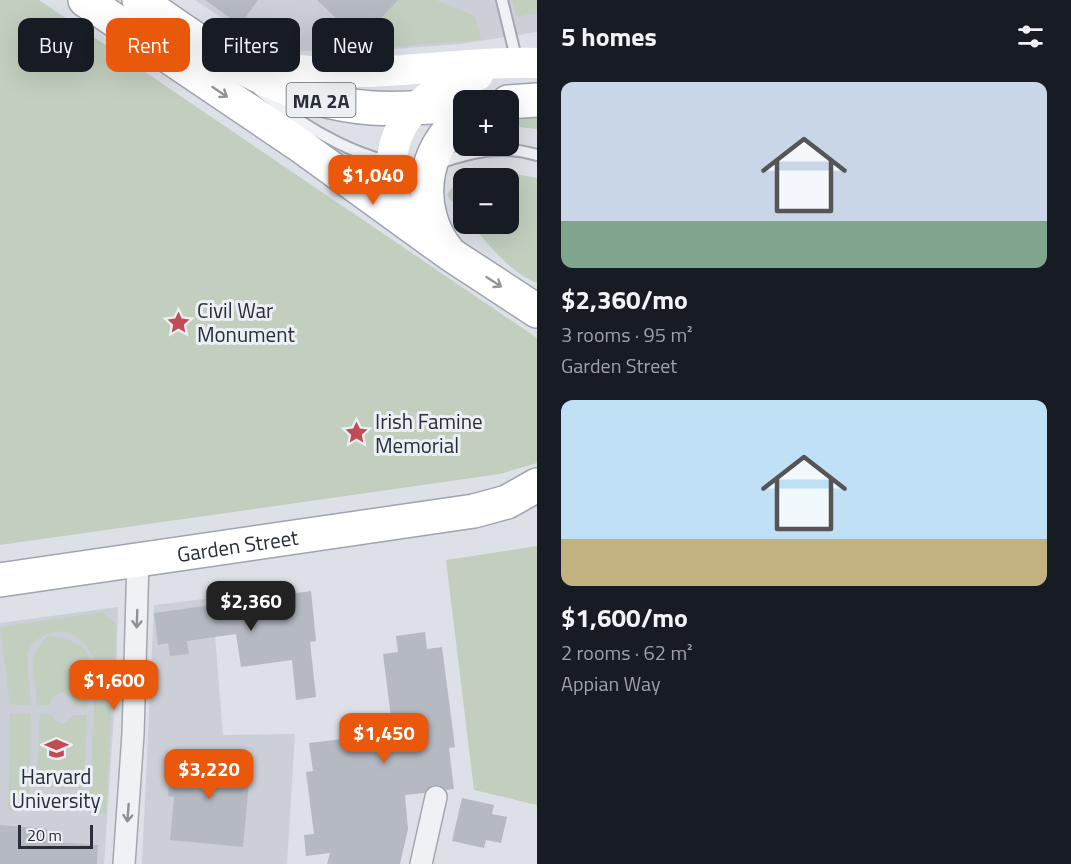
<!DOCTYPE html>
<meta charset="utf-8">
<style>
:root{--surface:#171b24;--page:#242831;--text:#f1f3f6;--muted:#9ea1a6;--accent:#ea580c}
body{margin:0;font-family:"Titillium Web",sans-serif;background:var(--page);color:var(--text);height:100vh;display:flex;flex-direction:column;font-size:22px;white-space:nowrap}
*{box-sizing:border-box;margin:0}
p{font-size:20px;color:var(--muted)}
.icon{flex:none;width:33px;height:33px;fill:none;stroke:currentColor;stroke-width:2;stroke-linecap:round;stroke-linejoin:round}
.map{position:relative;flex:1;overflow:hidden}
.details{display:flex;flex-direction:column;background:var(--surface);width:534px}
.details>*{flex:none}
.top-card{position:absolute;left:18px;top:18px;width:429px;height:54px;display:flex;gap:12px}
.tools{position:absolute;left:453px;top:90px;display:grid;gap:12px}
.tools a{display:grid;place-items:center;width:66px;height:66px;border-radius:12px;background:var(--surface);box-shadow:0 6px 24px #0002;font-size:30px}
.scale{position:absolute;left:18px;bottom:15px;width:75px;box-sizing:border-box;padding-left:6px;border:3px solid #282e3b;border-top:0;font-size:16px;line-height:21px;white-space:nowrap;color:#282e3b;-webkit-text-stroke:4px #eceff4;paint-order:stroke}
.price{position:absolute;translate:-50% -51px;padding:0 14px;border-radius:12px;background:var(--accent);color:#fff;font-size:20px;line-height:39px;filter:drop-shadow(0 2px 3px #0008)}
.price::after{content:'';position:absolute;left:50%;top:36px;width:18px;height:14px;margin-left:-9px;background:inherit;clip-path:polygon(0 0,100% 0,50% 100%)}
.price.active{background:#222;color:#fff}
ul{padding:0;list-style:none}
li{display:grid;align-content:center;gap:12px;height:318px;padding:0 24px}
li span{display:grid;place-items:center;height:186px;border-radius:12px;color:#555}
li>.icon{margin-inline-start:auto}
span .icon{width:108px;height:108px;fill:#fffc;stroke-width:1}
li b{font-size:26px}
h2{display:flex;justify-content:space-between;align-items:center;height:72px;padding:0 24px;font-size:26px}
.pill{padding:0 21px;border-radius:12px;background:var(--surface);box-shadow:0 6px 24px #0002;font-size:21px;line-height:54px}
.pill.active{background:var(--accent);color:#fff}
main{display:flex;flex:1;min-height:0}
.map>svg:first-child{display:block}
.built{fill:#cccfd7}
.green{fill:#c2cfbf}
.building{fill:#b5b9c2}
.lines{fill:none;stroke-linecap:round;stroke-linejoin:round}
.lane-casing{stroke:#a3a7af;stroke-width:14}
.street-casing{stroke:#a3a7af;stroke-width:24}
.primary-casing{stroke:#9ea4b0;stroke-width:36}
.lane{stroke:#f0f1f4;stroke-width:10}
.street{stroke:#f0f1f4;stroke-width:21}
.secondary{stroke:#fff;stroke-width:30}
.primary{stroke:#fff;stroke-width:33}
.oneway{stroke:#94969d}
.oneway2{stroke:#8c9098}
.labels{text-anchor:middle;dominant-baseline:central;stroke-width:6;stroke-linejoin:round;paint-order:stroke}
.shield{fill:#eceff4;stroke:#636872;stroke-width:1.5}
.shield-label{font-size:20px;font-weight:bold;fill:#282e3b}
.poi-label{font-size:21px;fill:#282e3b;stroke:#eceff4;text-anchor:start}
.street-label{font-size:21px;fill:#282e3b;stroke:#eceff4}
</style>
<main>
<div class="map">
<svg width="537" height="864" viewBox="0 0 537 864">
<rect width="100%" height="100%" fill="#dde0e6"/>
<path class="built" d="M 195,0 L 537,0 L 537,32 L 460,44 L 380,50 L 303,51 L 282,46 L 239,30 Z
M 212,598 L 223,735 L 295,734 L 287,864 L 142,864 L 154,605 Z
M 118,607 L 116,685 L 104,864 L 0,864 L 0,623 Z"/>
<path class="green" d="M 0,0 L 39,0 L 537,338 L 537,463 L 500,474 L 0,545 Z
M 398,0 L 436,0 L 475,16 L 481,40 L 350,50 L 332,33 L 341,23 L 360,40 Z
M 512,0 L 537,0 L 537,13 L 517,17 Z
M 537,116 L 537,129 L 509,126 L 509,118 Z
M 507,172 L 537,178 L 537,283 C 508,271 491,247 471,224 L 508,224 L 508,178 L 464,178 L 463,215 L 447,195 C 461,172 482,173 507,172 Z
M 537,546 L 537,805 L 474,790 L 446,560 Z
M 102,612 L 116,624 L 106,814 L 89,813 L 96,666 C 87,630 49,617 27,652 L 31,706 L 10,704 L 0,627 Z
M 47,636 C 65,635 89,645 92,665 C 94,678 88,695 87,708 L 76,706 L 71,696 L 62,692 L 53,697 L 49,705 L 37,705 C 37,673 23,662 47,636 Z
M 10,713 L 31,714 L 29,810 L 8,810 Z
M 40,713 L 51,714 L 55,721 L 63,724 L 74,715 L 87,715 L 84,790 L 36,788 Z"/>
<path class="building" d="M 205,0 L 258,0 L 240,25 Z
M 317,0 L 398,0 L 360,41 Z
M 311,591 L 316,641 L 310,642 L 316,697 L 296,700 L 292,660 L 241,667 L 236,634 L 187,641 L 189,654 L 170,656 L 168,643 L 158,645 L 154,613 Z
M 425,632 L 427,649 L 442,647 L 455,747 L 449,748 L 454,789 L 446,790 L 439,785 L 433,785 L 424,793 L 405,795 L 408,829 L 400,864 L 327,864 L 330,853 L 306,856 L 304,835 L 314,834 L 306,772 L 313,771 L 309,743 L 393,733 L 383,654 L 398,652 L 396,636 Z
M 177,754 L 251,761 L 243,847 L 170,840 L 174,797 L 168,796 L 170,770 L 176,771 Z
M 462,798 L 494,805 L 492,814 L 507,817 L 501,843 L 486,840 L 484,848 L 452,841 Z
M 0,825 L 47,829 L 47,834 L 55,835 L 54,842 L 98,845 L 97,864 L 0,864 Z"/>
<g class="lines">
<defs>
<path id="lane" d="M 502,0 L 517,62
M 260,91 C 305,129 366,165 426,167
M 438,164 C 469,151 504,145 537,155"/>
<path id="street" d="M 124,864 L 133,734 L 138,560
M 421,864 L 436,797"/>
<g id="primary">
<path d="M 85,0 L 298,144 L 450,254 L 537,311"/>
<path d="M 139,0 C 214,52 278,101 372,108 C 402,110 433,107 464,105"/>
<path d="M 508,102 L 537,100"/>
<path d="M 447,250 C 415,210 421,147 464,118"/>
<path id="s1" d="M 0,580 L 474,511 L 507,502 L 537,485"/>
</g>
</defs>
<use href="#lane" class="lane-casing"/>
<use href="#street" class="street-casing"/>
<use href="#primary" class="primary-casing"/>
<use href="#lane" class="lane"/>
<use href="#street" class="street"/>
<path class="secondary" d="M 242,58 C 336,89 440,60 537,63
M 402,220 C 374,146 403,95 478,75"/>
<use href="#primary" class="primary"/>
</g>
<defs><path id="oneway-shaft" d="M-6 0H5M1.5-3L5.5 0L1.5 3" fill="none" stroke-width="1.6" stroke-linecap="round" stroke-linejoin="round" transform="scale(1.5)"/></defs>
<g class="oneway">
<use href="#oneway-shaft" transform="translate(220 92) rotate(34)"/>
<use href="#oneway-shaft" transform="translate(494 282) rotate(33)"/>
</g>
<g class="oneway2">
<use href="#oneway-shaft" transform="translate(137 619) rotate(92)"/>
<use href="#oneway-shaft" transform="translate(128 813) rotate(94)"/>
</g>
<defs>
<symbol id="sight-bare" viewBox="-9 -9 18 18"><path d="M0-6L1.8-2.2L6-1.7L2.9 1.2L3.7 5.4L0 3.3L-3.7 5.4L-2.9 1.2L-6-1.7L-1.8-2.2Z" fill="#c14c55" stroke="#eceff4" stroke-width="2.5" paint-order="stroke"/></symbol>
<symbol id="university-bare" viewBox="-9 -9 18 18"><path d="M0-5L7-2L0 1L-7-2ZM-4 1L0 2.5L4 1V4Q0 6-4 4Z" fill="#c14c55" stroke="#eceff4" stroke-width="2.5" paint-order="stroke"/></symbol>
</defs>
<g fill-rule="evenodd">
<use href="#sight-bare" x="162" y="306" width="33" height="33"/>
<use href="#sight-bare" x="340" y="416" width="33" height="33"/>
<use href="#university-bare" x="40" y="732" width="33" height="33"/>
</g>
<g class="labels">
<rect class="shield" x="286.5" y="83" width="69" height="34" rx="4.5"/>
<g class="shield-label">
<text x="321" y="100">MA 2A</text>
</g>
<g class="poi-label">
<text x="197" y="310">Civil War<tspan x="197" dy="24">Monument</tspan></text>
<text x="375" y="421">Irish Famine<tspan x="375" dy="24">Memorial</tspan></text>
<text x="56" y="776" text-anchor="middle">Harvard<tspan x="56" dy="24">University</tspan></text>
</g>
<g class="street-label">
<text stroke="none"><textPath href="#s1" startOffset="240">Garden Street</textPath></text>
</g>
</g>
</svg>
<div class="tools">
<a>+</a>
<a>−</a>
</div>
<div class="scale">20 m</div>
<b class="price" style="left:373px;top:206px">$1,040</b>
<b class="price active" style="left:251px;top:632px">$2,360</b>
<b class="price" style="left:114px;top:711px">$1,600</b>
<b class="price" style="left:384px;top:764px">$1,450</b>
<b class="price" style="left:209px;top:800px">$3,220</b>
<div class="top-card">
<a class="pill">Buy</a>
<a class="pill active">Rent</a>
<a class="pill">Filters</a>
<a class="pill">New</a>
</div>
</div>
<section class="details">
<h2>5 homes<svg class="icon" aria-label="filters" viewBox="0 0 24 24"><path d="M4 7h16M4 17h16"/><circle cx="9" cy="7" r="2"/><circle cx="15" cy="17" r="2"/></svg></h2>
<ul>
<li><span style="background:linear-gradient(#c9d6e8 75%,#7fa58c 0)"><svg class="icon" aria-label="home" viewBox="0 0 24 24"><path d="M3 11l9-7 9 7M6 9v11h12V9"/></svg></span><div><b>$2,360/mo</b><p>3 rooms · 95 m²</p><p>Garden Street</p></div></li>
<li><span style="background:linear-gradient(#bfe0f5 75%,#c2b280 0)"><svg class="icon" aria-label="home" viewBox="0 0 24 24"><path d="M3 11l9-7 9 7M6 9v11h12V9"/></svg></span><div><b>$1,600/mo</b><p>2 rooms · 62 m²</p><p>Appian Way</p></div></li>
</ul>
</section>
</main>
